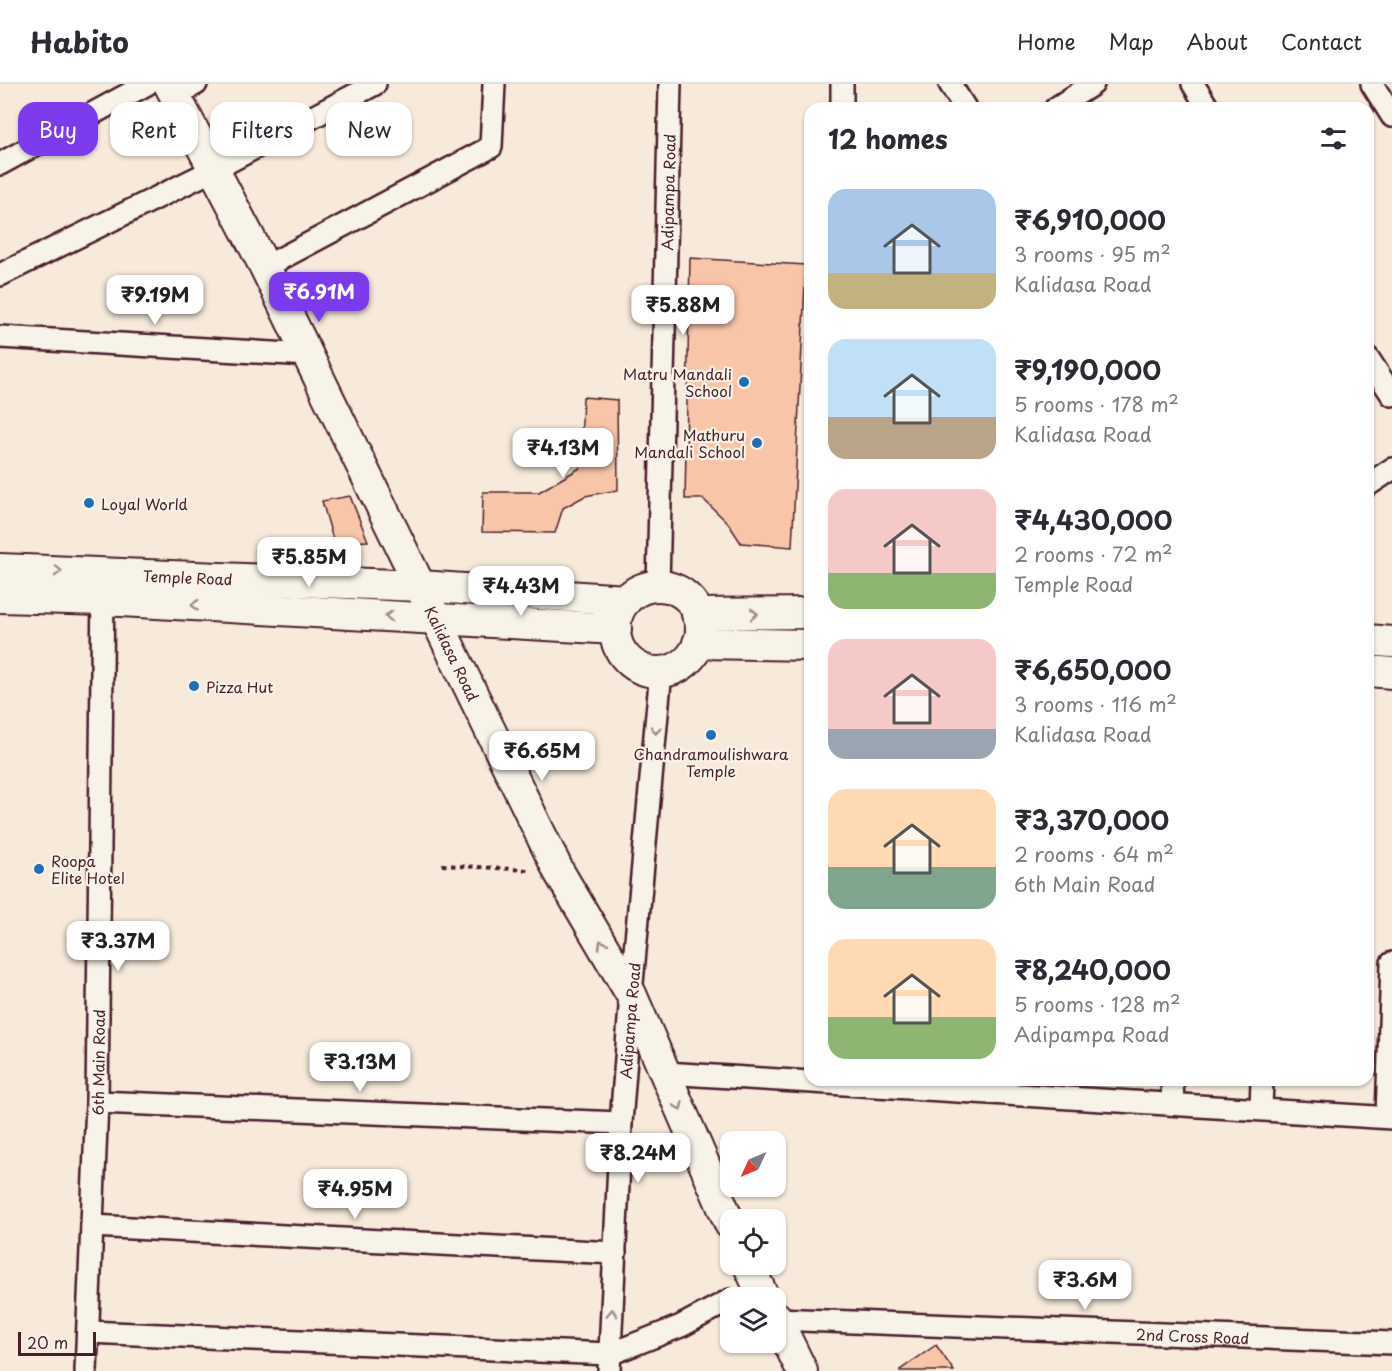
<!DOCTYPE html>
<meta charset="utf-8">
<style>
:root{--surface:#fff;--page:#f2f2f3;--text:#2b2b33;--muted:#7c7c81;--line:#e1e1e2;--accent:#7c3aed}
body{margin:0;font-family:"Playpen Sans",sans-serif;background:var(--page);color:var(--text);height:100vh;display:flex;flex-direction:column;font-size:22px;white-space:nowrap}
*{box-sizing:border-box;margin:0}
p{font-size:20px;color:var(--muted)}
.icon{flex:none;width:33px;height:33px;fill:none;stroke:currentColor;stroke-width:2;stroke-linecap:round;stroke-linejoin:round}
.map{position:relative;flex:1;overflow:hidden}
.details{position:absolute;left:804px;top:18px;width:570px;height:984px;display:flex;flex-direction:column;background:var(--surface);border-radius:18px;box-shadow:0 2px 4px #0004}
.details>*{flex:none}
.hud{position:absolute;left:18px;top:18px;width:570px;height:54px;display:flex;gap:12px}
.needle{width:39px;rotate:226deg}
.controls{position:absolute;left:720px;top:1047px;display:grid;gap:12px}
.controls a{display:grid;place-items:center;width:66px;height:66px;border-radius:12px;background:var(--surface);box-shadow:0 2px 4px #0004;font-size:30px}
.scale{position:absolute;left:18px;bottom:15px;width:78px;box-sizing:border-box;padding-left:6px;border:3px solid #4a1f2b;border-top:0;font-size:16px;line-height:21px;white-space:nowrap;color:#4a1f2b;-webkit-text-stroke:4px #f7f3e8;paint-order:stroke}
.price{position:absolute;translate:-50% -51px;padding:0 14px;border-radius:12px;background:#fff;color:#222;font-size:20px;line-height:39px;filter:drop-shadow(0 2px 3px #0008)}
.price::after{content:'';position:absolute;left:50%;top:36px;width:18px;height:14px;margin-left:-9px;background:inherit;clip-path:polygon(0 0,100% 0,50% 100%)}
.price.current{background:var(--accent);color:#fff}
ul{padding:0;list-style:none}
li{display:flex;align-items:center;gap:18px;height:150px;padding:0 24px}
li span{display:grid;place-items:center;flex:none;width:168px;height:120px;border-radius:18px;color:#555}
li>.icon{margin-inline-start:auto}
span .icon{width:72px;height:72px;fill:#fffc;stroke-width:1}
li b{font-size:26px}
h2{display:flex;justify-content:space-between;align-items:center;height:72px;padding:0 24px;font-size:26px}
.pill{padding:0 21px;border-radius:18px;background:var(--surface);box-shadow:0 2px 4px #0004;font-size:21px;line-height:54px}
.pill.current{background:var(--accent);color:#fff}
header{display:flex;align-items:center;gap:36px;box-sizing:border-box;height:84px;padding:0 30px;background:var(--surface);border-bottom:2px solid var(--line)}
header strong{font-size:28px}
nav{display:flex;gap:33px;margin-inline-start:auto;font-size:21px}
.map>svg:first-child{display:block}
.building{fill:#f9c5a9;stroke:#4a1f2b;stroke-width:1.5}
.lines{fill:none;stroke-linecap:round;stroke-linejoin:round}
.street-casing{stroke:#4a1f2b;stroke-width:26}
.secondary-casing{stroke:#4a1f2b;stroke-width:34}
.path{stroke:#4a1f2b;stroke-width:4;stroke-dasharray:4.5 4.5;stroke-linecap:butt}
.street{stroke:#f7f3e8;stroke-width:21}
.secondary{stroke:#f7f3e8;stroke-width:30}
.oneway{stroke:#a0898a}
.poi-dot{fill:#1f6fb2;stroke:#f7f3e8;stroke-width:2}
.labels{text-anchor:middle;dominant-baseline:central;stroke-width:4.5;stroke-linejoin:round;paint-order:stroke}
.street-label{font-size:15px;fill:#4a1f2b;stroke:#f7f3e8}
.poi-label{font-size:15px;fill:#4a1f2b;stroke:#f7f3e8;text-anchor:start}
</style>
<header>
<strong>Habito</strong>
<nav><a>Home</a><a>Map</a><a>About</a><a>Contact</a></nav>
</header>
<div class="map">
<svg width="1392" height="1287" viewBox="0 0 1392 1287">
<rect width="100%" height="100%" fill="#f7eadb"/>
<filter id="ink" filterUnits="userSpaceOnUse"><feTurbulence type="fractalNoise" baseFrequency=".0167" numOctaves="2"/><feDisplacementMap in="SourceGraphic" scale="12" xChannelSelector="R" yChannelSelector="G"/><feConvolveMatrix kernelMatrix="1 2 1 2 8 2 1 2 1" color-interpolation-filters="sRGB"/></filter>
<g filter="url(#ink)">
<path class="building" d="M 690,174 L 806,181 L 792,463 L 741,459 L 728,439 L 703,415 L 685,415 Z
M 583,313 L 617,316 L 618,406 L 585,412 L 563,424 L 555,449 L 482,448 L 483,408 L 539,408 L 580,384 Z
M 350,412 L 368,457 L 334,459 L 322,417 Z
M 936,1261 L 954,1287 L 900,1287 L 900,1286 Z"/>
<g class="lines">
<defs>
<g id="street">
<path d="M 950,0 L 965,24"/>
<path d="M 1193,0 L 1208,24"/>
<path d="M 1372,0 L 1392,32"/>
<path d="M 175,11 L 196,0"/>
<path d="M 842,24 L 842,0"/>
<path d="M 1056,24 L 1093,0"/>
<path d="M 0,80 L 147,0"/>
<path d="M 265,183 L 491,63 L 494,0"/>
<path d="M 0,191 L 215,85 L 375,0"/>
<path d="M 0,253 L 308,271"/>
<path d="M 1368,274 L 1392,311"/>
<path d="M 1368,401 L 1392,385"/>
<path id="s1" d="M 658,502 L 670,0"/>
<path d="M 665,989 L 1392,1034"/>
<path d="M 1172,996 L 1173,1020"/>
<path d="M 97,1018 L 621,1039"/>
<path d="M 1261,1025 L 1262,996"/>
<path d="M 1387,1033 L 1392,879"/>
<path d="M 92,1142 L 615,1169"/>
<path id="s2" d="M 776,1235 L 1392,1259"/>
<path d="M 88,1248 L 610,1270 L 681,1242 L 730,1216"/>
<path id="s3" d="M 86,1287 L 97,1018 L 103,502"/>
<path id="s4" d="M 609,1287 L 621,1039 L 631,910 L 661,587"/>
</g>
<g id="secondary">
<path id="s5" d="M 169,0 L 265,183 L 559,788 L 631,910 L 730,1140"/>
<path id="s6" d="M 0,485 L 420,502 L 626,516"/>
<circle cx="658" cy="545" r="43"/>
<path d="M 0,513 L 103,516 L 616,545"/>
<path d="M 697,530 L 810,529"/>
<path d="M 1368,556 L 1392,558"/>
<path d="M 698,559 L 810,561"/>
<path d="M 1368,587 L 1392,589"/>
<path d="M 748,1180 L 764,1214"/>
<path d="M 776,1233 L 802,1287"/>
</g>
</defs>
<use href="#street" class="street-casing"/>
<use href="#secondary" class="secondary-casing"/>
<path class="path" d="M 442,781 L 529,786"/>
<use href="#street" class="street"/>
<use href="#secondary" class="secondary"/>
</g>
<defs><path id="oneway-chevron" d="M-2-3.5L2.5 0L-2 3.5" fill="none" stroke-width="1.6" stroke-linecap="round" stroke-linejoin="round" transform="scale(1.5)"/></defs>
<g class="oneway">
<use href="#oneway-chevron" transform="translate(58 487) rotate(2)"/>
<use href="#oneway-chevron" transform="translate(195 521) rotate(-177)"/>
<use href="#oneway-chevron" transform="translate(754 530)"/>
<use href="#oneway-chevron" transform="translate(389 532) rotate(-177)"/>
<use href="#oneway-chevron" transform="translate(656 646) rotate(95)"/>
<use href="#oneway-chevron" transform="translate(602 860) rotate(-120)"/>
<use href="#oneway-chevron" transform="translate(679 1022) rotate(67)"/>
<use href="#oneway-chevron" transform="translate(612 1229) rotate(-87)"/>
</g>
</g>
<g class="poi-dot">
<circle cx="744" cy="298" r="6"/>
<circle cx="757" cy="359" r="6"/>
<circle cx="89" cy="419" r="6"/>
<circle cx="194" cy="602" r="6"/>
<circle cx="711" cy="651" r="6"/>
<circle cx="39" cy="785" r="6"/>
</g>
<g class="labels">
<g class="street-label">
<text stroke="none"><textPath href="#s1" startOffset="394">Adipampa Road</textPath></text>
<text stroke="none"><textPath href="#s6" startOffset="188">Temple Road</textPath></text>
<text stroke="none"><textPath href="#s5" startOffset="636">Kalidasa Road</textPath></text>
<text stroke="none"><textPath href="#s4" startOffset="351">Adipampa Road</textPath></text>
<text stroke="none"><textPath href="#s3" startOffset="309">6th Main Road</textPath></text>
<text stroke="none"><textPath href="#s2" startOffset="417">2nd Cross Road</textPath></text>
</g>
<g class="poi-label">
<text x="732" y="289" text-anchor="end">Matru Mandali<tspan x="732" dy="17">School</tspan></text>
<text x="745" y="350" text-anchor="end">Mathuru<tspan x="745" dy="17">Mandali School</tspan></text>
<text x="101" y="419">Loyal World</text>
<text x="206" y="602">Pizza Hut</text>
<text x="711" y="669" text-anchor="middle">Chandramoulishwara<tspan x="711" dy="17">Temple</tspan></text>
<text x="51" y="776">Roopa<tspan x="51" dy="17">Elite Hotel</tspan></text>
</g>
</g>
</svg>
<div class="controls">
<a><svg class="needle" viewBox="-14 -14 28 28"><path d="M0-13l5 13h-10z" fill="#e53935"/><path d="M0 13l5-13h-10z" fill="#7c7c81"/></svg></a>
<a><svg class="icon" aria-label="locate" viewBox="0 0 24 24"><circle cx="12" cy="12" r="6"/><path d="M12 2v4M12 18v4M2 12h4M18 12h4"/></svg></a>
<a><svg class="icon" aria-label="layers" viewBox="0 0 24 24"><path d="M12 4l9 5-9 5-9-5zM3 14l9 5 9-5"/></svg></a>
</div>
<div class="scale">20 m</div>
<b class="price current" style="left:319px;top:239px">₹6.91M</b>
<b class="price" style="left:155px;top:242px">₹9.19M</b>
<b class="price" style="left:683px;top:252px">₹5.88M</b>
<b class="price" style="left:563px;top:395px">₹4.13M</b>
<b class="price" style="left:309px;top:504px">₹5.85M</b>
<b class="price" style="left:521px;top:533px">₹4.43M</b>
<b class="price" style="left:542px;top:698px">₹6.65M</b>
<b class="price" style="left:118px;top:888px">₹3.37M</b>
<b class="price" style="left:360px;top:1009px">₹3.13M</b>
<b class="price" style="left:638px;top:1100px">₹8.24M</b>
<b class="price" style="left:355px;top:1136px">₹4.95M</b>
<b class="price" style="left:1085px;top:1227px">₹3.6M</b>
<div class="hud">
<a class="pill current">Buy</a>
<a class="pill">Rent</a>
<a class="pill">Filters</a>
<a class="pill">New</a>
</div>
<section class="details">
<h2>12 homes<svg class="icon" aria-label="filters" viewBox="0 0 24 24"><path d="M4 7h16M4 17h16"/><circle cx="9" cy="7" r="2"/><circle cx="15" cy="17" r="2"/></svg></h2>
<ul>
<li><span style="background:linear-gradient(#a9c7e8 70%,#c2b280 0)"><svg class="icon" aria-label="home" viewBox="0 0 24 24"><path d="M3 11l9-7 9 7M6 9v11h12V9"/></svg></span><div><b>₹6,910,000</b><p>3 rooms · 95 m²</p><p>Kalidasa Road</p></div></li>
<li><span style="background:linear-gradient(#bfe0f5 65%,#b9a48a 0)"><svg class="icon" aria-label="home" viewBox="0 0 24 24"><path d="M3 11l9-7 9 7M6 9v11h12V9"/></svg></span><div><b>₹9,190,000</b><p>5 rooms · 178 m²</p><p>Kalidasa Road</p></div></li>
<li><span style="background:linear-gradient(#f6c9c9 70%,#8fb573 0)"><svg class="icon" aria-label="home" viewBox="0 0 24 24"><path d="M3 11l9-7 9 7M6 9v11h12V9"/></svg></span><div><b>₹4,430,000</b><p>2 rooms · 72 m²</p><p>Temple Road</p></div></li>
<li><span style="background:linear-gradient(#f6c9c9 75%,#9aa5b1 0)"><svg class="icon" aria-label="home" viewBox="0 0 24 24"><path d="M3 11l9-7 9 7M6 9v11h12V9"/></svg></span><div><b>₹6,650,000</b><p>3 rooms · 116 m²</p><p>Kalidasa Road</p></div></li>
<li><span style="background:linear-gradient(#ffd9b3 65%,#7fa58c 0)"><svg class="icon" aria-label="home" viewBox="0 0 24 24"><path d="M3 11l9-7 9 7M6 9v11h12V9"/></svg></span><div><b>₹3,370,000</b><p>2 rooms · 64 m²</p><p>6th Main Road</p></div></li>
<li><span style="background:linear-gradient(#ffd9b3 65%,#8fb573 0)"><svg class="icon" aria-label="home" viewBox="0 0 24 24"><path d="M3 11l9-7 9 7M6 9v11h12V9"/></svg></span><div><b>₹8,240,000</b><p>5 rooms · 128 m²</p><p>Adipampa Road</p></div></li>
</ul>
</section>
</div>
